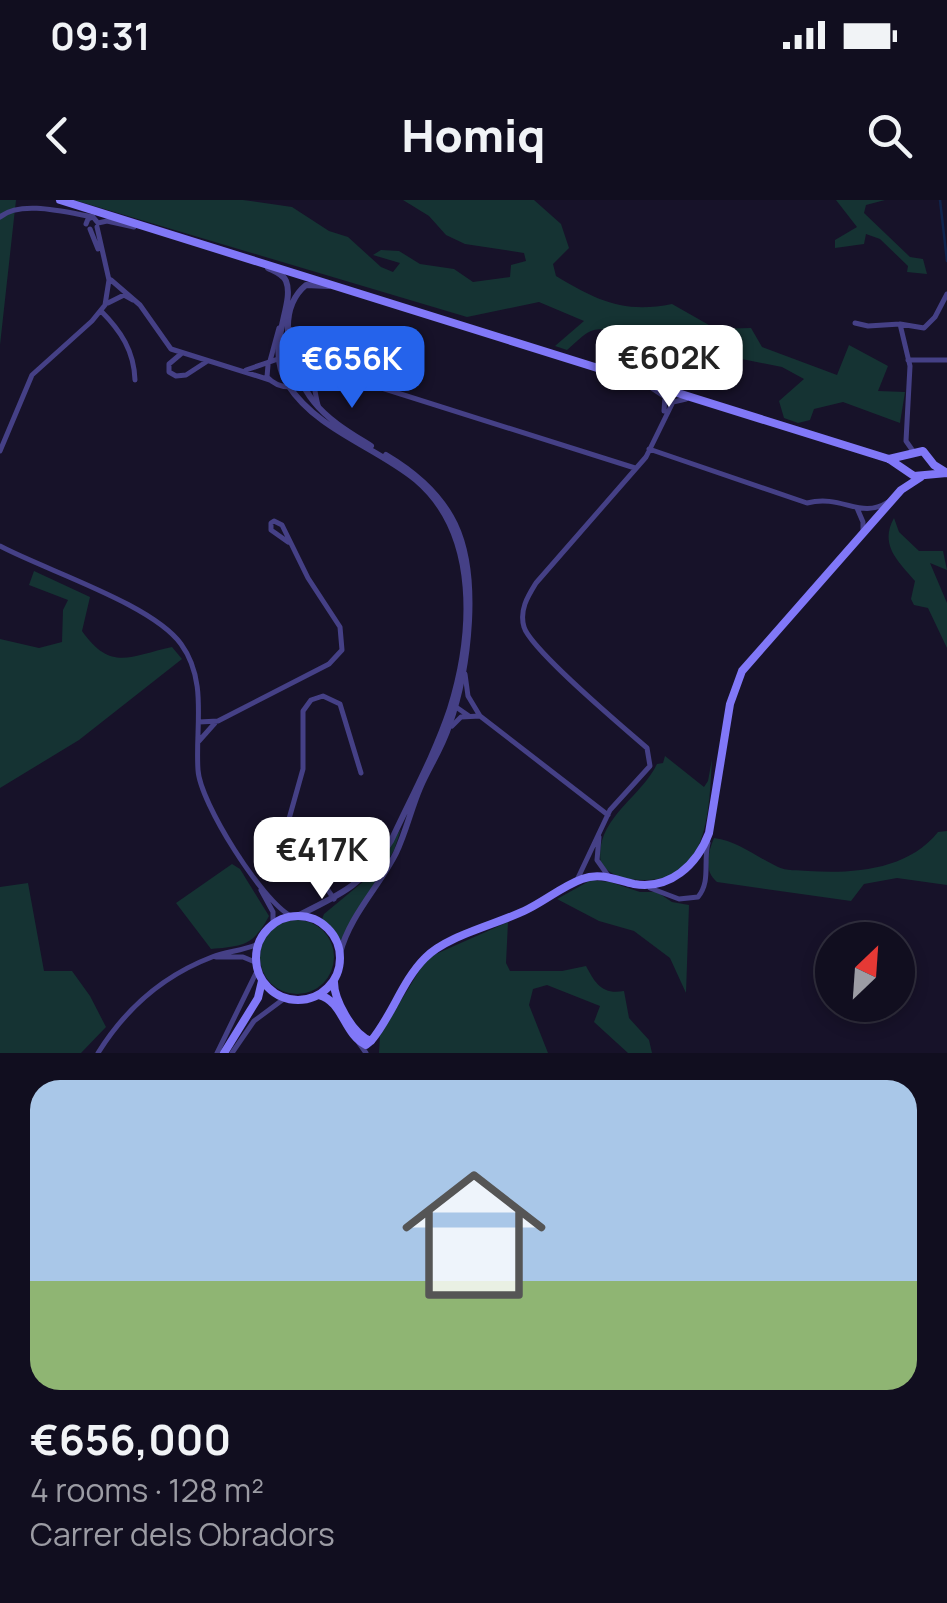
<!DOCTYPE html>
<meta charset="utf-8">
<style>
:root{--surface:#110e1f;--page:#1e1c2c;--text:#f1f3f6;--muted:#9c9ca4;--line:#302e3d;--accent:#2563eb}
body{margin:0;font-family:Manrope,sans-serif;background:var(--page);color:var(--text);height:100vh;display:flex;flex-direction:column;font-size:38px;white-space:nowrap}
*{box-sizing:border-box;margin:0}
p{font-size:32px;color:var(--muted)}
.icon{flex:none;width:55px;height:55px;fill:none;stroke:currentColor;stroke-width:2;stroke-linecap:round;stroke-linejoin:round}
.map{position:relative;height:853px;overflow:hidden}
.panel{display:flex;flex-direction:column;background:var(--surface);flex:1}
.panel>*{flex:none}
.needle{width:65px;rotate:25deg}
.controls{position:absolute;left:815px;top:722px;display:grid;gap:20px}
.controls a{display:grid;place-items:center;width:100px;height:100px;border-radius:50%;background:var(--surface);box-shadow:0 5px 15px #0003,0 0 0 2px var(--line);font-size:50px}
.price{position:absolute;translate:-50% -85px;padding:0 22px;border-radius:20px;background:#fff;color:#222;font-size:32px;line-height:65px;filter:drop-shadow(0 2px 5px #0008)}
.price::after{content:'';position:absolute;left:50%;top:60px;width:30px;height:22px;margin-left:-15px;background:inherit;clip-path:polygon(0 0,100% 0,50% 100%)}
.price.selected{background:var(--accent);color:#fff}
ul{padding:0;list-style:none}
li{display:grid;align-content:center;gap:20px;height:530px;padding:0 30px}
li span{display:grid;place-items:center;height:310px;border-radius:30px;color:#555}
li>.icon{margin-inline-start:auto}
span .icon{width:180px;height:180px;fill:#fffc;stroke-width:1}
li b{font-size:42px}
.status{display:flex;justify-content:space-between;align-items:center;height:70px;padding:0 50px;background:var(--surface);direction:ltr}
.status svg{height:28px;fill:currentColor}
header{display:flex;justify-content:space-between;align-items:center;height:130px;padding:0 30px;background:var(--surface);font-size:45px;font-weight:800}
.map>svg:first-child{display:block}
.green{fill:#153333}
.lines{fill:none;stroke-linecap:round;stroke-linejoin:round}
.stream{stroke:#10234b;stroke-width:2.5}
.minor{stroke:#454086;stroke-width:5}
.tertiary{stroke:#454086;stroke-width:6}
.secondary{stroke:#8178f8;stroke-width:8}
</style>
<div class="status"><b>09:31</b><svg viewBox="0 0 49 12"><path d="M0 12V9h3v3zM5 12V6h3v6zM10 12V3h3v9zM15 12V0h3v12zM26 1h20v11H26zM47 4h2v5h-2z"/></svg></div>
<header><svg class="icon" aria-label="back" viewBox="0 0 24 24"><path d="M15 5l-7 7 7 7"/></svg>Homiq<svg class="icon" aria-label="search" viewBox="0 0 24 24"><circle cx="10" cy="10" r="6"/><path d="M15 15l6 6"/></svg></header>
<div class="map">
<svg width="947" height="853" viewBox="0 0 947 853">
<rect width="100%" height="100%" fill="#171229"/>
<path class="green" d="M 0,0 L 16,0 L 0,145 Z
M 74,0 L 243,0 L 292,7 L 329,31 L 348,37 L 381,67 L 393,72 L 400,63 L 373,55 L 381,50 L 399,51 L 420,64 L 454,69 L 473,82 L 510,77 L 511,65 L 526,61 L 524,53 L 465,44 L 446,35 L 429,16 L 403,0 L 534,0 L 561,24 L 569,48 L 553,64 L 556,76 C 596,100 624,114 672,104 L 716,129 L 751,128 L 762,147 L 837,175 L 849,145 L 888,166 L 878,191 L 905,192 L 900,223 L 843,202 L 814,209 L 810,220 L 798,223 L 784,218 L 779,201 L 804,179 L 782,167 L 732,157 L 716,164 L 664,149 L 652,136 L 640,134 L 618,166 L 597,159 L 616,136 C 595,120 584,135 567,150 L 555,146 L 584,121 L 539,102 L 467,117 Z
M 836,0 L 885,0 L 866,5 L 864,13 L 910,57 L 923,59 L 927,74 L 907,72 L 908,66 L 880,39 L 866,34 L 864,44 L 835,48 L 835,40 L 857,27 Z
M 894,318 L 899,332 L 919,351 L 943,351 L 947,370 L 930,363 L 947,403 L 947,448 L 928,408 L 914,405 L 911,399 L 915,381 C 898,361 879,345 894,318 Z
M 34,371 L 90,397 L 82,431 C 111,472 130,456 172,447 L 182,459 L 79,540 L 0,588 L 0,439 L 39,448 L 62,442 L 63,410 L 68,400 L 29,385 Z
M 665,556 L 704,587 L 708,581 L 712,559 C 709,607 710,681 644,680 C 627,680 612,677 601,664 C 593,620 641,598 657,564 L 663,563 Z
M 401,629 L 394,650 L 340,742 L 322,719 L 324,714 L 370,676 Z
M 947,631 L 947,685 L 897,678 L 864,684 L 851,701 L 717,682 C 703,670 708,653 714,638 C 738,641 756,657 778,667 C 786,671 798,670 808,671 C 853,674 908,670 938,632 Z
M 232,664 L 240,669 L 269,716 C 253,746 243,746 211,749 L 176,703 Z
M 591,680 L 610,682 L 640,692 L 657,692 L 672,702 L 689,705 L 686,793 L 670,758 L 634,731 L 599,721 L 557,699 Z
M 28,683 L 44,771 L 72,771 L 90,796 L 106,827 L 81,853 L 0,853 L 0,687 Z
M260 757a37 37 0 1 1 74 0a37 37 0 1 1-74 0Z
M 508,722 L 506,763 L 510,771 L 562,771 L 586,766 C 595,783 602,795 624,791 L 629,818 L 649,840 L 652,853 L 628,853 L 594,822 L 600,806 L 547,785 L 533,789 L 529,805 L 548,853 L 379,853 L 380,835 L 427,758 Z"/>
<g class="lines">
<path class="stream" d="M 940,0 L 947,61"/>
<path class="minor" d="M 0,17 C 20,0 65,12 93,17
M 86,24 L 88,19 L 93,17 L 98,23 L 107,21 L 134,27
M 90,29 L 98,49
M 111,80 L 140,105 L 171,149 L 270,180
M 108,103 L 124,95 L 133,100
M 101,111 C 121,131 134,151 135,180
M 855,123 L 868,126 L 900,124 L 924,128 L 935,117 L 947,94
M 900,124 L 910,166 L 906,241 L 913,251
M 290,129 L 303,160
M 182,153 L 169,164 L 169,172 L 176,176 L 186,175 L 206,162
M 908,160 L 947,160
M 270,161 L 279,128
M 268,165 L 267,177 C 279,190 299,190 311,178
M 309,165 L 635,268
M 246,170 L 278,159 L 305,162 C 314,170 314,192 318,205
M 653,189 L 665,197 L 664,211
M 649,249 L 807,303 C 843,294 860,320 888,302
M 0,251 L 32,175 L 92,121 L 105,105 L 109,80 L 97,27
M 857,308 L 863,322 L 863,333
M 0,346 C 47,371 152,404 181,444 C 208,481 195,527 198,570 C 200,603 262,701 291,716
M 465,474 L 468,496 L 480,516 L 608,615
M 456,507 L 469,516
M 199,522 L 218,521 L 329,464 L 342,450 L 340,427 L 308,378 L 282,325 L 274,321 L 271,323 L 271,330 L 288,342
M 452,526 L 461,517 L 480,516
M 199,541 L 215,523
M 599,637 L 597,660 L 609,677
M 577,680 L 610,610 L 650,566 L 647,548 C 623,527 531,450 524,427 C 519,410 528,396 536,383 L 646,257 L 673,202 L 686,199
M 650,688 L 679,699 L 698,697 C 711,681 703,663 708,643
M 261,690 L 273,712 L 273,723
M 334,699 L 293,639 L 287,626 L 303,569 L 303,511 L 311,500 L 323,496 L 340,504 L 361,573
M 216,757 L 243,757 L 255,762
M 359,843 L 366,853
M 98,853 C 126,808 162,776 212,757 C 227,751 243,751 258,744
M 217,853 L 257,771
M 232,853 L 254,821 L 285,798"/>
<path class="tertiary" d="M 268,68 C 274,71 283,74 286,81 C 296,105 263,147 288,185 C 317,230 376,247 416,280 C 480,334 473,435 450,509 C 435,554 411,598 391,641 C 365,684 340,695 297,716
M 328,86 L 306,85 C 273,112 291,173 314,202 C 329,221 352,234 371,246
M 340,753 C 350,715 379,687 396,653 C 406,632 411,609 420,588 C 429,567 442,548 449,526 C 461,492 467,457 469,421 C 473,343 455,296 386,255"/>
<path class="secondary" d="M 60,0 L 889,259 L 914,276 L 947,273
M 889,259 L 923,251 L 934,265 L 947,273
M256 758a42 42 0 1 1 84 0a42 42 0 1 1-84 0Z
M 334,780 C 333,799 353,835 371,841
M 319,795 C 343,801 344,835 366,845 L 371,841
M 371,841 C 392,816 402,781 425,758 C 447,735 499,724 528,709 C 546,700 563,686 582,679 C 600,672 616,680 634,684 C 670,690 697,665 709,633 L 730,504 L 742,471 L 901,290 L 921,277
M 224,853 L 258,798 L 262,781"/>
</g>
</svg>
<div class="controls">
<a><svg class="needle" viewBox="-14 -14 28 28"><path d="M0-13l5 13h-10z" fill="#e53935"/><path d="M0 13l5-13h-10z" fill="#9c9ca4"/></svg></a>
</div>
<b class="price" style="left:669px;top:210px">€602K</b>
<b class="price selected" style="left:352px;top:211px">€656K</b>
<b class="price" style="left:322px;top:702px">€417K</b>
</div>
<section class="panel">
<ul>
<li><span style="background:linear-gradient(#a9c7e8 65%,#8fb573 0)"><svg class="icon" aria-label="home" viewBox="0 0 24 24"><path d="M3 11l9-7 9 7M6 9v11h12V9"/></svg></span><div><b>€656,000</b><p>4 rooms · 128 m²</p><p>Carrer dels Obradors</p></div></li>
</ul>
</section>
